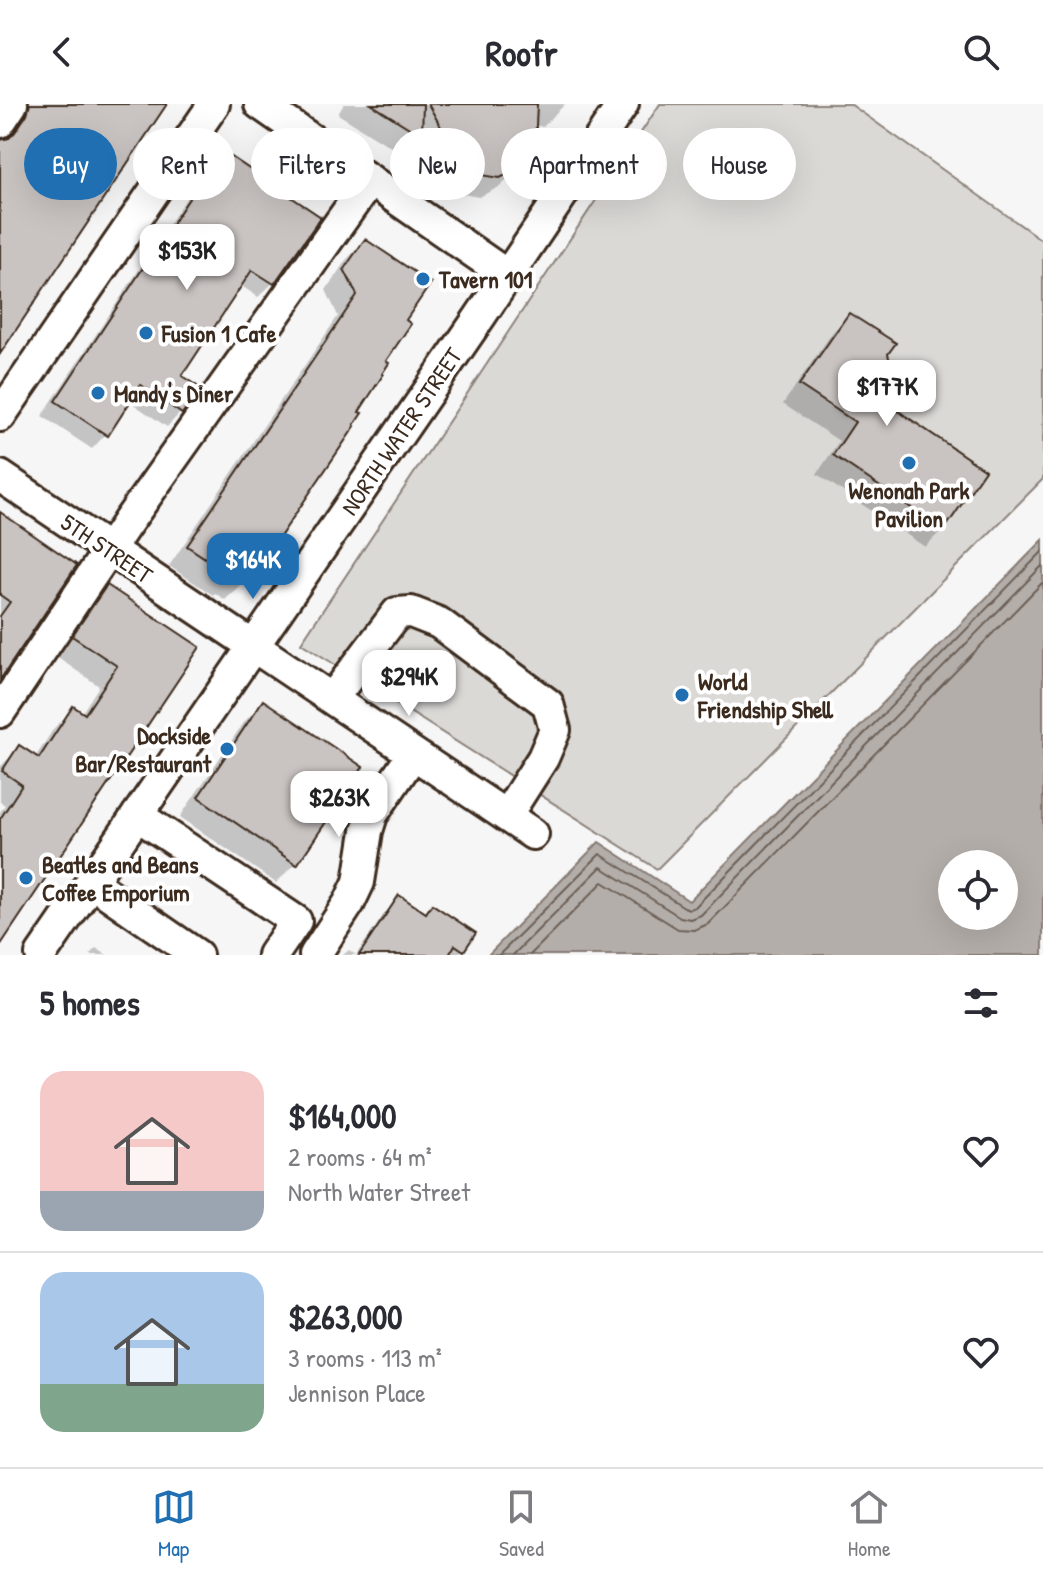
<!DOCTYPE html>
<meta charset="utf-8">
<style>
:root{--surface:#fff;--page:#f2f2f3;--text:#2b2b33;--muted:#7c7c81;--line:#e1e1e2;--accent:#1f6fb2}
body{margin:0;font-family:"Patrick Hand",sans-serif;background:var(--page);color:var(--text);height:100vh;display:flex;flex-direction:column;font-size:30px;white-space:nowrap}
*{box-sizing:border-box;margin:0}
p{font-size:26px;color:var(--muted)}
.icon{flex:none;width:44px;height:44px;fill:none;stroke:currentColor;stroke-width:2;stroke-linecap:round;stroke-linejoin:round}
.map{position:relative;height:851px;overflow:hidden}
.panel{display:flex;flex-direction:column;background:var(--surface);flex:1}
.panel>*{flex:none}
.banner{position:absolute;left:24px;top:24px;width:996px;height:72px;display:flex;gap:16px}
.controls{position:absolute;left:938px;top:746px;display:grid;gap:16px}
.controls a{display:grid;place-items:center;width:80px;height:80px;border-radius:50%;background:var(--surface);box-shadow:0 8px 32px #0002;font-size:40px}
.price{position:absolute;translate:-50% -68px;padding:0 18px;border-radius:16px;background:#fff;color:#222;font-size:26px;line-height:52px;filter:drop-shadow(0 2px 4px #0008)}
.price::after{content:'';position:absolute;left:50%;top:48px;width:24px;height:18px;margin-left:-12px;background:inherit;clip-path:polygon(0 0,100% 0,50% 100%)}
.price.selected{background:var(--accent);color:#fff}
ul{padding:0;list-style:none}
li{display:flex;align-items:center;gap:24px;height:200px;padding:0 40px}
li+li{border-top:2px solid var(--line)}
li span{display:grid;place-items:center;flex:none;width:224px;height:160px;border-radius:24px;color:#555}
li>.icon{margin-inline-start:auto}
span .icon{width:96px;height:96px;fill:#fffc;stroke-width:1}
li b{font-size:34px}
h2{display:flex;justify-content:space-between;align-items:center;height:96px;padding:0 40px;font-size:34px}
.tag{padding:0 28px;border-radius:36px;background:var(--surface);box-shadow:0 8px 32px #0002;font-size:28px;line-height:72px}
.tag.selected{background:var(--accent);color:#fff}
header{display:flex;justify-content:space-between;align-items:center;height:104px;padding:0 40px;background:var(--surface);font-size:36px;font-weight:700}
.dock{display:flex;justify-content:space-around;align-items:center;height:112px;border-top:2px solid var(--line);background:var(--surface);font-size:22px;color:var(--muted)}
.dock a{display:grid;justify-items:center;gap:4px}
.dock .selected{color:var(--accent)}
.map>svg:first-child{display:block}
.green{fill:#dbd9d6;stroke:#8b827a;stroke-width:2}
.water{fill:#b4aeaa;stroke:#847972;stroke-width:2;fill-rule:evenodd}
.shadow{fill:#0003}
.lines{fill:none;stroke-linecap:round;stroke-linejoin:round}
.shore{stroke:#6b5f56;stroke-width:2}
.building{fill:#c9c3c1;stroke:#3b2a1e;stroke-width:2}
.minor-casing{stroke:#3b2a1e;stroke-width:36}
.minor{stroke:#fff;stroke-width:30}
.poi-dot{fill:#1f6fb2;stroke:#fff;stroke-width:3}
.labels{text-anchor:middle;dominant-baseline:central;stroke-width:8;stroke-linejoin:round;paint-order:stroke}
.poi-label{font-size:24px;font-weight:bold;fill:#3b2a1e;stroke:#fff;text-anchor:start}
.street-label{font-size:24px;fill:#3b2a1e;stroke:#fff}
</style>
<header><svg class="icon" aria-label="back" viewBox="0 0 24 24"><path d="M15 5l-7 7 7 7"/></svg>Roofr<svg class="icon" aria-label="search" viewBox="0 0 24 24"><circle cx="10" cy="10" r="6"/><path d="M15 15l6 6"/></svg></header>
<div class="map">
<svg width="1043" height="851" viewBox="0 0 1043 851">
<rect width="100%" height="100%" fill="#f7f6f6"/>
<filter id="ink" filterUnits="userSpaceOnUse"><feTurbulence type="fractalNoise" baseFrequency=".0125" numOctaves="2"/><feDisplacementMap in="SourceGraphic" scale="16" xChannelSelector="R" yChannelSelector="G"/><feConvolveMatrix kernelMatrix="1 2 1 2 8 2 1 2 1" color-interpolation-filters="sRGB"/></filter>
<g filter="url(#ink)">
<path class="green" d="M 660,0 L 850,0 L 1043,137 L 1043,375 L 657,765 L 301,539 Z"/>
<path class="water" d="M 1043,436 L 1043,851 L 488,851 L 599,738 L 689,797 ZM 952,760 L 1004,760 L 1004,812 L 952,812 Z"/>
<path class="shadow" d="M 4,0 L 157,0 L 0,246 L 0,38 L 6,36 L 15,19 Z
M 344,0 L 565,0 L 543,23 L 534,21 L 521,61 L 501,82 L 479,93 L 462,90 L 440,74 L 417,34 L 402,50 L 338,10 Z
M 221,49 L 273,179 L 258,193 L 240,181 L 179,272 L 181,308 L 167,323 L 129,297 L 106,330 L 92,345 L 42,312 L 207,63 Z
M 365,137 L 404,217 L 272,442 L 259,455 L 244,477 L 225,496 L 215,489 L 213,491 L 169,462 L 338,212 L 326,186 L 346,156 Z
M 849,211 L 866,288 L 982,367 L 943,425 L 925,443 L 817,370 L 839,337 L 783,300 L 832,229 Z
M 0,411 L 74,462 L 0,572 Z
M 107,484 L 197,544 L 0,839 L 0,708 L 5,701 L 0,698 L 0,663 L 19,644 L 35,654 L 54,624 L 74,605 L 81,610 L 99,582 L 55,552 L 88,503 Z
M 264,598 L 296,759 L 276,779 L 180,713 L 244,618 Z
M 400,793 L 425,810 L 432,802 L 473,830 L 458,851 L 343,851 L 349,846 L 356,851 L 385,809 Z
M 96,844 L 107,851 L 89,851 Z"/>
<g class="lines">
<path class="shore" d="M 499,851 L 600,750 L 684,803 L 689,805 L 695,803 L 1043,447
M 513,851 L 601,763 L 680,813 L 690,815 L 701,811 L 1043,461
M 530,851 L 603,778 L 678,825 L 694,826 L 708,820 L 1043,478"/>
</g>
<path class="building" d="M 30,0 L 167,0 L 0,250 L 0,36 L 9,34 L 15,28 L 27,10 Z
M 371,0 L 423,0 L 422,32 Z
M 428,0 L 537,0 L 535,44 L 523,63 L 500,74 L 481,71 L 459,55 Z
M 221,46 L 321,113 L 274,180 L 252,166 L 182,272 L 200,284 L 182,310 L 141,281 L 108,332 L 55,297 Z
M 365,135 L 431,179 L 406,216 L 411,220 L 386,257 L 389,259 L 382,270 L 383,271 L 359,308 L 362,309 L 354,321 L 355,322 L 273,443 L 270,441 L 246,478 L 235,471 L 234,473 L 187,442 L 357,191 L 344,165 Z
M 849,209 L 896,239 L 888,250 L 892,265 L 869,287 L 985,366 L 944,426 L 833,351 L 855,318 L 799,281 Z
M 0,408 L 77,461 L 0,576 L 0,512 L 10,498 L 0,491 Z
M 107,481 L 200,543 L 0,842 L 0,715 L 22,681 L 2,667 L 19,641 L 39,654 L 73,602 L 85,610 L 117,562 L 72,532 Z
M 263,596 L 363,663 L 297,761 L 198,693 Z
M 399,791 L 426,809 L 432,800 L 476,829 L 464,847 L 455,841 L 449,851 L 359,851 Z"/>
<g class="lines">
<defs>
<path id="minor" d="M 260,0 L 508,172
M 0,18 L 12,0
M 0,312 L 214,0
M 0,372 L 533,730
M 332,595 L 397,509 L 411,508 L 439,519 L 548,600 L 555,626 L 543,654 L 506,712
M 0,608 L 127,419 L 370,76
M 137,711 L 296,817 L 273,851
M 91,778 L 197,851
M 41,851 L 479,214 L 623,0
M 315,851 L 349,799 L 359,778 L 367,727 L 372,711 L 413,650"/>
</defs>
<use href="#minor" class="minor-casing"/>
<use href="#minor" class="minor"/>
</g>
</g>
<g class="poi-dot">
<circle cx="423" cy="175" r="8"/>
<circle cx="146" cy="229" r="8"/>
<circle cx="98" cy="289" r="8"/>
<circle cx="909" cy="359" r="8"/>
<circle cx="682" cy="591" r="8"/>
<circle cx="227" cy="645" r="8"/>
<circle cx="26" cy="774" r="8"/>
</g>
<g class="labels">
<g class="poi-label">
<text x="439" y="175">Tavern 101</text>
<text x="162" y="229">Fusion 1 Cafe</text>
<text x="114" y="289">Mandy's Diner</text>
<text x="909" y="386" text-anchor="middle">Wenonah Park<tspan x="909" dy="28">Pavilion</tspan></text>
<text x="698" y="577">World<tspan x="698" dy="28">Friendship Shell</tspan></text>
<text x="211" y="631" text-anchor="end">Dockside<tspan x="211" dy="28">Bar/Restaurant</tspan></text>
<text x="42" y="760">Beatles and Beans<tspan x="42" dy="28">Coffee Emporium</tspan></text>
</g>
<g class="street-label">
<text transform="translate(401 327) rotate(-56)">NORTH WATER STREET</text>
<text transform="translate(107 444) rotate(34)">5TH STREET</text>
</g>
</g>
</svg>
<div class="controls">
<a><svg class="icon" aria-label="locate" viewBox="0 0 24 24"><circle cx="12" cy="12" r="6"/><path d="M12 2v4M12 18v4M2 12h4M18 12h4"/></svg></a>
</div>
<b class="price" style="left:187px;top:188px">$153K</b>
<b class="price" style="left:887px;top:324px">$177K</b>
<b class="price selected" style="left:253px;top:497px">$164K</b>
<b class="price" style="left:409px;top:614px">$294K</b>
<b class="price" style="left:339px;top:735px">$263K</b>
<div class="banner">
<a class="tag selected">Buy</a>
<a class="tag">Rent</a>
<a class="tag">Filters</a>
<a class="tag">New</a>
<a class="tag">Apartment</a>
<a class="tag">House</a>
</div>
</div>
<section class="panel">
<h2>5 homes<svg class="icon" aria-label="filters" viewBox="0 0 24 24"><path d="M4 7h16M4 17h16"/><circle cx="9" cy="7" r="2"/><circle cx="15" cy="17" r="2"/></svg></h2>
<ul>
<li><span style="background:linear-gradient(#f6c9c9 75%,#9aa5b1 0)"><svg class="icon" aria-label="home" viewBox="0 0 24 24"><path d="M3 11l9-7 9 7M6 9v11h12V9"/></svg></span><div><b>$164,000</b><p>2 rooms · 64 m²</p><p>North Water Street</p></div><svg class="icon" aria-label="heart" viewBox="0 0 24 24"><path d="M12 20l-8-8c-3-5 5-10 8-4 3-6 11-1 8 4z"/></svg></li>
<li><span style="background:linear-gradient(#a9c7e8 70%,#7fa58c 0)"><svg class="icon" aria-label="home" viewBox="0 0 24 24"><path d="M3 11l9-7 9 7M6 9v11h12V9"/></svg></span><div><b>$263,000</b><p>3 rooms · 113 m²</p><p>Jennison Place</p></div><svg class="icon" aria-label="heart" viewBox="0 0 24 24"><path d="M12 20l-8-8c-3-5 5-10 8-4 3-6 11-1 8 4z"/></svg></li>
</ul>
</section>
<nav class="dock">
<a class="selected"><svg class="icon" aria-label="map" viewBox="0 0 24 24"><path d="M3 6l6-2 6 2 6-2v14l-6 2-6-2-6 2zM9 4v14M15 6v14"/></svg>Map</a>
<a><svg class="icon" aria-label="saved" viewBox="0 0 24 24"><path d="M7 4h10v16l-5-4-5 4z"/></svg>Saved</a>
<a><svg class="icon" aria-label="home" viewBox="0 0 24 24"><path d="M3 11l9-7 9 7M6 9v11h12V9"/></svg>Home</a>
</nav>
